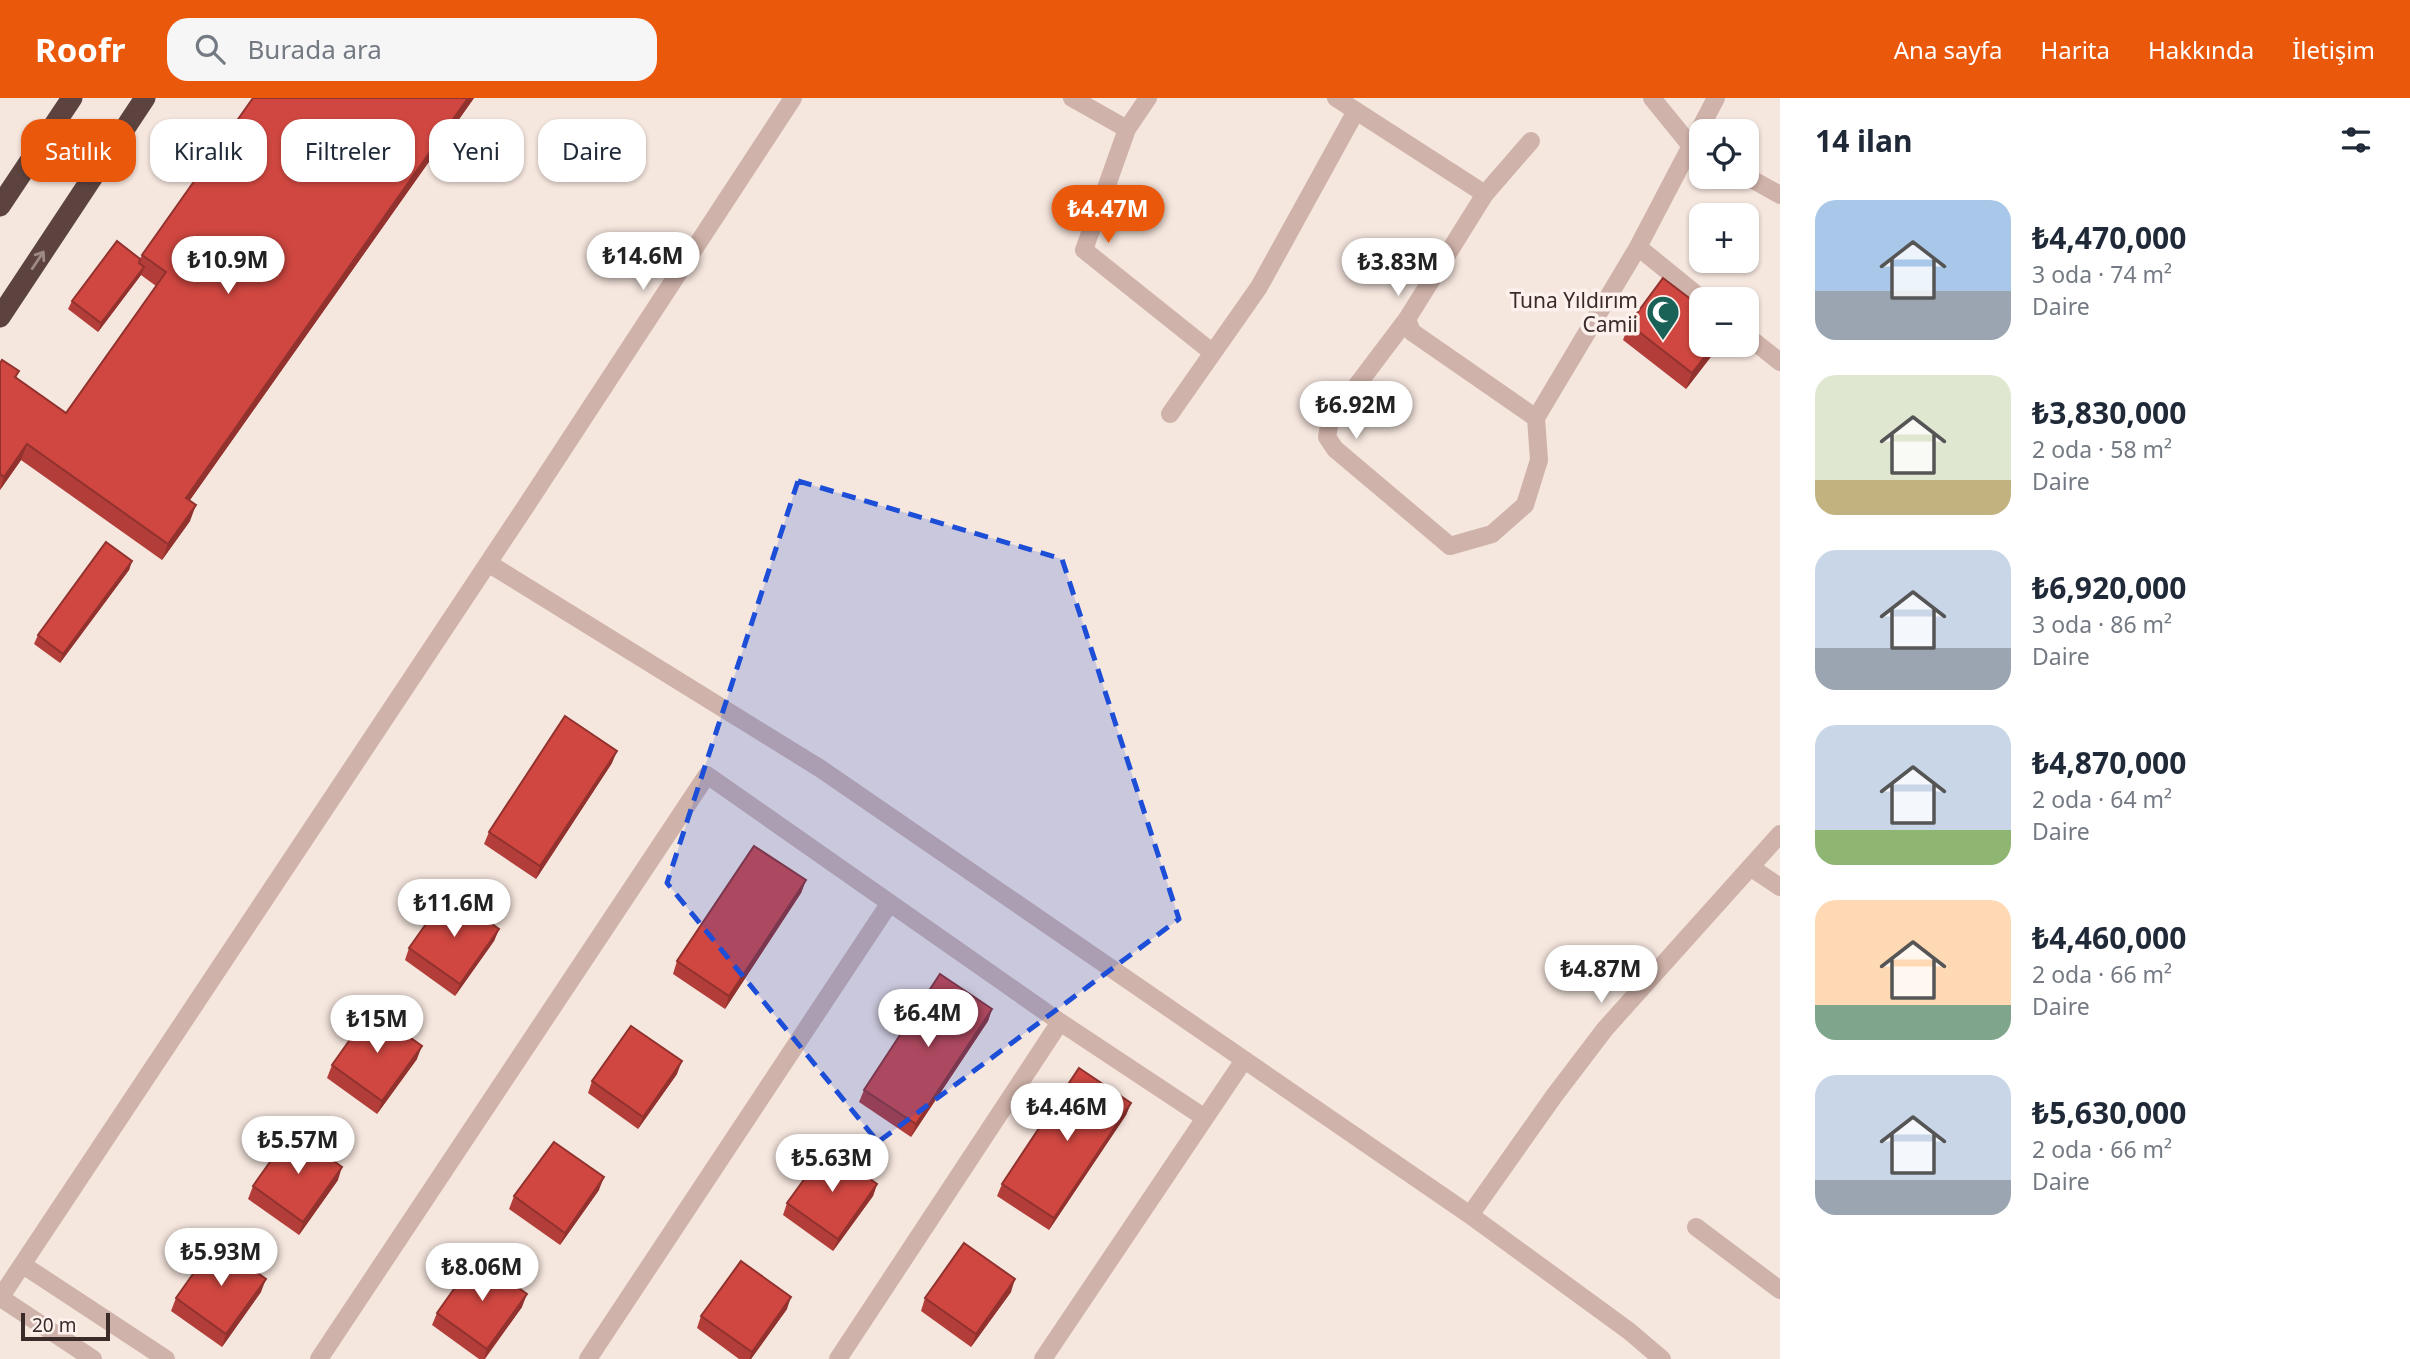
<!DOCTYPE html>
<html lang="tr">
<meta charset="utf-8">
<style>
:root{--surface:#fff;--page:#f6f6f7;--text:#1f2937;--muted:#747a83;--accent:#ea580c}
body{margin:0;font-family:"Noto Sans",sans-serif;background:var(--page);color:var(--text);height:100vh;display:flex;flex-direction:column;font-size:26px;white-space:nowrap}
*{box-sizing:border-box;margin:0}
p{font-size:23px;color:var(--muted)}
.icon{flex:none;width:38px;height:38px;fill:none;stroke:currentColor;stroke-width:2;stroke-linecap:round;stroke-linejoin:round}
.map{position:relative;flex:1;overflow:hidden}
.drawer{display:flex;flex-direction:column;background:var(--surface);width:630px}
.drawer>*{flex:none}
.top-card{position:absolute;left:21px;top:21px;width:665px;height:63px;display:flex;gap:14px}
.tools{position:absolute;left:1689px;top:21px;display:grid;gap:14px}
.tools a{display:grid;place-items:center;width:70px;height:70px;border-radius:14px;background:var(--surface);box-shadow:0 2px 5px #0004;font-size:35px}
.scale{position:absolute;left:21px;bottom:18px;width:89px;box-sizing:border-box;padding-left:7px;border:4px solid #3b2b29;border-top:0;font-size:19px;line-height:24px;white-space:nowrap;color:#3b2b29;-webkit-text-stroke:5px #fcf1ec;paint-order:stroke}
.price{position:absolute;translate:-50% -60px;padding:0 16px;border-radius:24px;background:#fff;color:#222;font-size:23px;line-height:46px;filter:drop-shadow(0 2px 4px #0008)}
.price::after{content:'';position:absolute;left:50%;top:42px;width:21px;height:16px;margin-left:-10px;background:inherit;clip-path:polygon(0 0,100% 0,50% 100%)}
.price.on{background:var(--accent);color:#fff}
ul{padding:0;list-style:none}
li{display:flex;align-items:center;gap:21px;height:175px;padding:0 35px}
li span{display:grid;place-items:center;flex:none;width:196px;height:140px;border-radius:21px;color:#555}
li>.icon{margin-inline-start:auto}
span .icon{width:84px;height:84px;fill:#fffc;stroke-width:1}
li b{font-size:30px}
h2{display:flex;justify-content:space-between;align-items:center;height:84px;padding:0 35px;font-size:30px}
.tag{padding:0 24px;border-radius:21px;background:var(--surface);box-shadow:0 2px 5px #0004;font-size:24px;line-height:63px}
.tag.on{background:var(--accent);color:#fff}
header{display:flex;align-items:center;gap:42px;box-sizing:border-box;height:98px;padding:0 35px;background:var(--accent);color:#fff}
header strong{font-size:33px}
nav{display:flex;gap:38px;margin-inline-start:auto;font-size:24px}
.search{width:490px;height:63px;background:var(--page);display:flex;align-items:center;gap:18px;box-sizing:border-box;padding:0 24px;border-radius:21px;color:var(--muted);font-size:26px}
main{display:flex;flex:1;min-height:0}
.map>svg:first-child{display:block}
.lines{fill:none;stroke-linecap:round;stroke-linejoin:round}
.lane{stroke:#cfb2a9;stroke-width:18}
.street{stroke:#cfb2a9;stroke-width:18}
.highway{stroke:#5d4340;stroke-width:21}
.wall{fill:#b33d38}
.shaded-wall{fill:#92322e}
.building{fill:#d04741;stroke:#92322e;stroke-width:2}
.oneway{stroke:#9d8985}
.marked{fill:#1d4ed8;fill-opacity:0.2;stroke:#1d4ed8;stroke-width:5;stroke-dasharray:14 9;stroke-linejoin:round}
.labels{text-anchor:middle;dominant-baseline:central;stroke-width:7;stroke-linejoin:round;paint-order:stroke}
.poi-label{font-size:21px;fill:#3b2b29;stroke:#fcf1ec;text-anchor:end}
</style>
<header>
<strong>Roofr</strong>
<div class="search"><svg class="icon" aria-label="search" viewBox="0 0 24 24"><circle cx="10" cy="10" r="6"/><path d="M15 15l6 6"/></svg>Burada ara</div>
<nav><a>Ana sayfa</a><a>Harita</a><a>Hakkında</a><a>İletişim</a></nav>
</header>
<main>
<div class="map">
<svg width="1780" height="1261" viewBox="0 0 1780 1261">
<rect width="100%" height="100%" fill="#f5e6de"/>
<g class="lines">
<path class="lane" d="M 1696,1129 L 1780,1192
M 23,1167 L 166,1261
M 1,1200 L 93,1261
M 319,1261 L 707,677 L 1060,924 L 1205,1020
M 588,1261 L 889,806
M 838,1261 L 1060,924
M 1043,1261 L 1244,962"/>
<path class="street" d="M 1072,0 L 1127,31
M 1148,0 L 1127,31 L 1084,152 L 1213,255
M 1336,0 L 1485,96
M 1652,0 L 1691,48 L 1698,52
M 1531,43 L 1485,96 L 1407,221 L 1412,234 L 1536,320
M 1746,78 L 1780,97
M 1638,149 L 1702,201
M 1407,221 L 1330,323 L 1327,339 L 1335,351 L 1450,448 L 1492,436 L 1525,407 L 1539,362 L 1536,320 L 1638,149 L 1716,0
M 1746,237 L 1780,264
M 1170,316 L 1259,189 L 1356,13
M 488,465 L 821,671 L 1470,1117 L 1629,1233 L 1662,1261
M 1750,769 L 1780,789
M 1470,1117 L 1554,998 L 1605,931 L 1780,736
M 0,1200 L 526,408 L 793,0"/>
<path class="highway" d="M 0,108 L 72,0
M 0,219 L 145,0"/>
</g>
<path class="wall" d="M 474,0 L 190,402 L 190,423 L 162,462 L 21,362 L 0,392 L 0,265 L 19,273 L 16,280 L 66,315 L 156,188 L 141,177 L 98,234 L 68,211 L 72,203 L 140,161 L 142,157 Z
M 1629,226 L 1720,247 L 1686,291 L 1623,242 Z
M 132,463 L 129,472 L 60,565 L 34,546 L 38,537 Z
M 612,665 L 536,781 L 484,746 L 489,734 Z
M 806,782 L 801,795 L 725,911 L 673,876 L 677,863 Z
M 499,831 L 494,843 L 455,898 L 405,862 L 409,850 Z
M 992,911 L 988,923 L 911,1039 L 859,1004 L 864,992 Z
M 417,961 L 377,1016 L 327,980 L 332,967 Z
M 677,976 L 638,1031 L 588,995 L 592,983 Z
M 1131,1005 L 1126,1017 L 1049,1132 L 997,1098 L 1002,1086 Z
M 338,1082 L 299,1137 L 248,1101 L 253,1088 Z
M 877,1086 L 873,1098 L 833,1153 L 783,1117 L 787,1105 Z
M 599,1092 L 560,1147 L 509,1111 L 514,1098 Z
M 261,1194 L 222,1249 L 171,1213 L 176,1200 Z
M 1011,1194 L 971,1249 L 921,1213 L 925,1200 Z
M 522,1209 L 485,1261 L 479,1261 L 432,1227 L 437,1215 Z
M 787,1211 L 751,1261 L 739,1261 L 697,1230 L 701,1218 Z"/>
<path class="shaded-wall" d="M 468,0 L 474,0 L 180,416 L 186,400 Z
M 144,169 L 141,177 L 98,234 L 101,225 Z
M 1714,247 L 1720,247 L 1686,291 L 1692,275 Z
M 27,346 L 21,362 L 0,392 L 4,379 Z
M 196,407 L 190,423 L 162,462 L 168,446 Z
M 132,463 L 129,472 L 60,565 L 63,556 Z
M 617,653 L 612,665 L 536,781 L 540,768 Z
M 806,782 L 801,795 L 725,911 L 729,898 Z
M 499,831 L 494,843 L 455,898 L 460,886 Z
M 992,911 L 988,923 L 911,1039 L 916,1026 Z
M 422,948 L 417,961 L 377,1016 L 382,1003 Z
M 682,963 L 677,976 L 638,1031 L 643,1019 Z
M 1131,1005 L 1126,1017 L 1049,1132 L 1054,1120 Z
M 342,1069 L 338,1082 L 299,1137 L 303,1124 Z
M 604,1079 L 599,1092 L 560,1147 L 565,1135 Z
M 877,1086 L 873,1098 L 833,1153 L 838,1141 Z
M 266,1181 L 261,1194 L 222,1249 L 226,1236 Z
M 1015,1181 L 1011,1194 L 971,1249 L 976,1236 Z
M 527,1196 L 522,1209 L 484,1261 L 487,1251 Z
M 791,1199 L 787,1211 L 751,1261 L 749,1261 L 752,1254 Z"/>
<path class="building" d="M 253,0 L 468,0 L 186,400 L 196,407 L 168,446 L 27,346 L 4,379 L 0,376 L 0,265 L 2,262 L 19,273 L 15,279 L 66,315 L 166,174 L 142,157 Z
M 117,143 L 140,161 L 139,165 L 144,169 L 101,225 L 72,203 Z
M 1663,180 L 1701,209 L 1701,247 L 1714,247 L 1692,275 L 1629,226 Z
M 106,444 L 132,463 L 63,556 L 38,537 Z
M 565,618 L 617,653 L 540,768 L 489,734 Z
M 754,748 L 806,782 L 729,898 L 677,863 Z
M 448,795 L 499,831 L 460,886 L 409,850 Z
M 940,876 L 992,911 L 916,1026 L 864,992 Z
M 371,912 L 422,948 L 382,1003 L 332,967 Z
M 631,928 L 682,963 L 643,1019 L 592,983 Z
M 1079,970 L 1131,1005 L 1054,1120 L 1002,1086 Z
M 292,1033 L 342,1069 L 303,1124 L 253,1088 Z
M 554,1044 L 604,1079 L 565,1135 L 514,1098 Z
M 827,1050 L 877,1086 L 838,1141 L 787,1105 Z
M 215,1145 L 266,1181 L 226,1236 L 176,1200 Z
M 964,1145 L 1015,1181 L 976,1236 L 925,1200 Z
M 476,1160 L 527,1196 L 487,1251 L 437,1215 Z
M 741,1163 L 791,1199 L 752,1254 L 701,1218 Z"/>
<defs><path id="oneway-shaft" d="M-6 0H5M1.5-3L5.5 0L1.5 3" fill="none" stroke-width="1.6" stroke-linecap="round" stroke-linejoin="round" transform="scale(1.75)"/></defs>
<use class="oneway" href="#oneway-shaft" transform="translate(38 162) rotate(-56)"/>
<path class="marked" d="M 798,383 L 1062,461 L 1179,821 L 878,1044 L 667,785 Z"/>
<defs>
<symbol id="mosque-pin" viewBox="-11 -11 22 30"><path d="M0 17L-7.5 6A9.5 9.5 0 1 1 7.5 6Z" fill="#1a6157" stroke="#fcf1ec"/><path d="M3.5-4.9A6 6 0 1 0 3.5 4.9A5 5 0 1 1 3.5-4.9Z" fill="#fff"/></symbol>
</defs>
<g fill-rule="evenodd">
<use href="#mosque-pin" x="1644" y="195" width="38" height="52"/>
</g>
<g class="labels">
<g class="poi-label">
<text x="1638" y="202">Tuna Yıldırım<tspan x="1638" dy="24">Camii</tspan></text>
</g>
</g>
</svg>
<div class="tools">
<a><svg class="icon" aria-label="locate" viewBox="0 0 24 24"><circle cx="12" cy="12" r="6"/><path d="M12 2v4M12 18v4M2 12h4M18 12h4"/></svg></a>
<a>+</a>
<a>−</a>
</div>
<div class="scale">20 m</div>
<b class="price on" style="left:1108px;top:147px">₺4.47M</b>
<b class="price" style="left:643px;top:194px">₺14.6M</b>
<b class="price" style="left:228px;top:198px">₺10.9M</b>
<b class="price" style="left:1398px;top:200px">₺3.83M</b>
<b class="price" style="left:1356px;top:343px">₺6.92M</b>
<b class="price" style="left:454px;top:841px">₺11.6M</b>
<b class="price" style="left:1601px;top:907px">₺4.87M</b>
<b class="price" style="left:928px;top:951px">₺6.4M</b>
<b class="price" style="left:377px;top:957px">₺15M</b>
<b class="price" style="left:1067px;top:1045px">₺4.46M</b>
<b class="price" style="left:298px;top:1078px">₺5.57M</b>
<b class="price" style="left:832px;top:1096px">₺5.63M</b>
<b class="price" style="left:221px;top:1190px">₺5.93M</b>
<b class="price" style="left:482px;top:1205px">₺8.06M</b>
<div class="top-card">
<a class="tag on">Satılık</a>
<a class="tag">Kiralık</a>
<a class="tag">Filtreler</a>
<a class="tag">Yeni</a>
<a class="tag">Daire</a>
</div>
</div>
<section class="drawer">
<h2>14 ilan<svg class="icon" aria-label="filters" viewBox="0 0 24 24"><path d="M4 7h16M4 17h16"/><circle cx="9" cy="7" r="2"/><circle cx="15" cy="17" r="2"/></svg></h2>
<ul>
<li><span style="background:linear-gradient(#a9c7e8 65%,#9aa5b1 0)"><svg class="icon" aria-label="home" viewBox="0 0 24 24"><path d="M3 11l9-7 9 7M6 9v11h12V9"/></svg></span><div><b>₺4,470,000</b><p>3 oda · 74 m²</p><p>Daire</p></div></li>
<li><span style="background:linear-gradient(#dfe7d0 75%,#c2b280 0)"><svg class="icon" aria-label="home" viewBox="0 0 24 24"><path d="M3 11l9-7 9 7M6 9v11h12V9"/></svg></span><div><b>₺3,830,000</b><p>2 oda · 58 m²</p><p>Daire</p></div></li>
<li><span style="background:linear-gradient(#c9d6e8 70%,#9aa5b1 0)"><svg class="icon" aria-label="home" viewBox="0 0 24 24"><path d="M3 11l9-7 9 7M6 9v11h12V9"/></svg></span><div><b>₺6,920,000</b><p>3 oda · 86 m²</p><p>Daire</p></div></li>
<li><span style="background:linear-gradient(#c9d6e8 75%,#8fb573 0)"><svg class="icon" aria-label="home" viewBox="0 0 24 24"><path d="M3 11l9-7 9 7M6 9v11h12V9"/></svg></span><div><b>₺4,870,000</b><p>2 oda · 64 m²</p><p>Daire</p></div></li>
<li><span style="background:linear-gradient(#ffd9b3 75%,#7fa58c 0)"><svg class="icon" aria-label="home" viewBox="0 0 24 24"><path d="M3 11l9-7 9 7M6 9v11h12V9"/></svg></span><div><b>₺4,460,000</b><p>2 oda · 66 m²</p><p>Daire</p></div></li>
<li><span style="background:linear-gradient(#c9d6e8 75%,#9aa5b1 0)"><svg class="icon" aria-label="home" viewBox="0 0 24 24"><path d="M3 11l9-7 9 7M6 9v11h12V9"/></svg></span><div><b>₺5,630,000</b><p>2 oda · 66 m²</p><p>Daire</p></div></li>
</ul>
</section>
</main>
